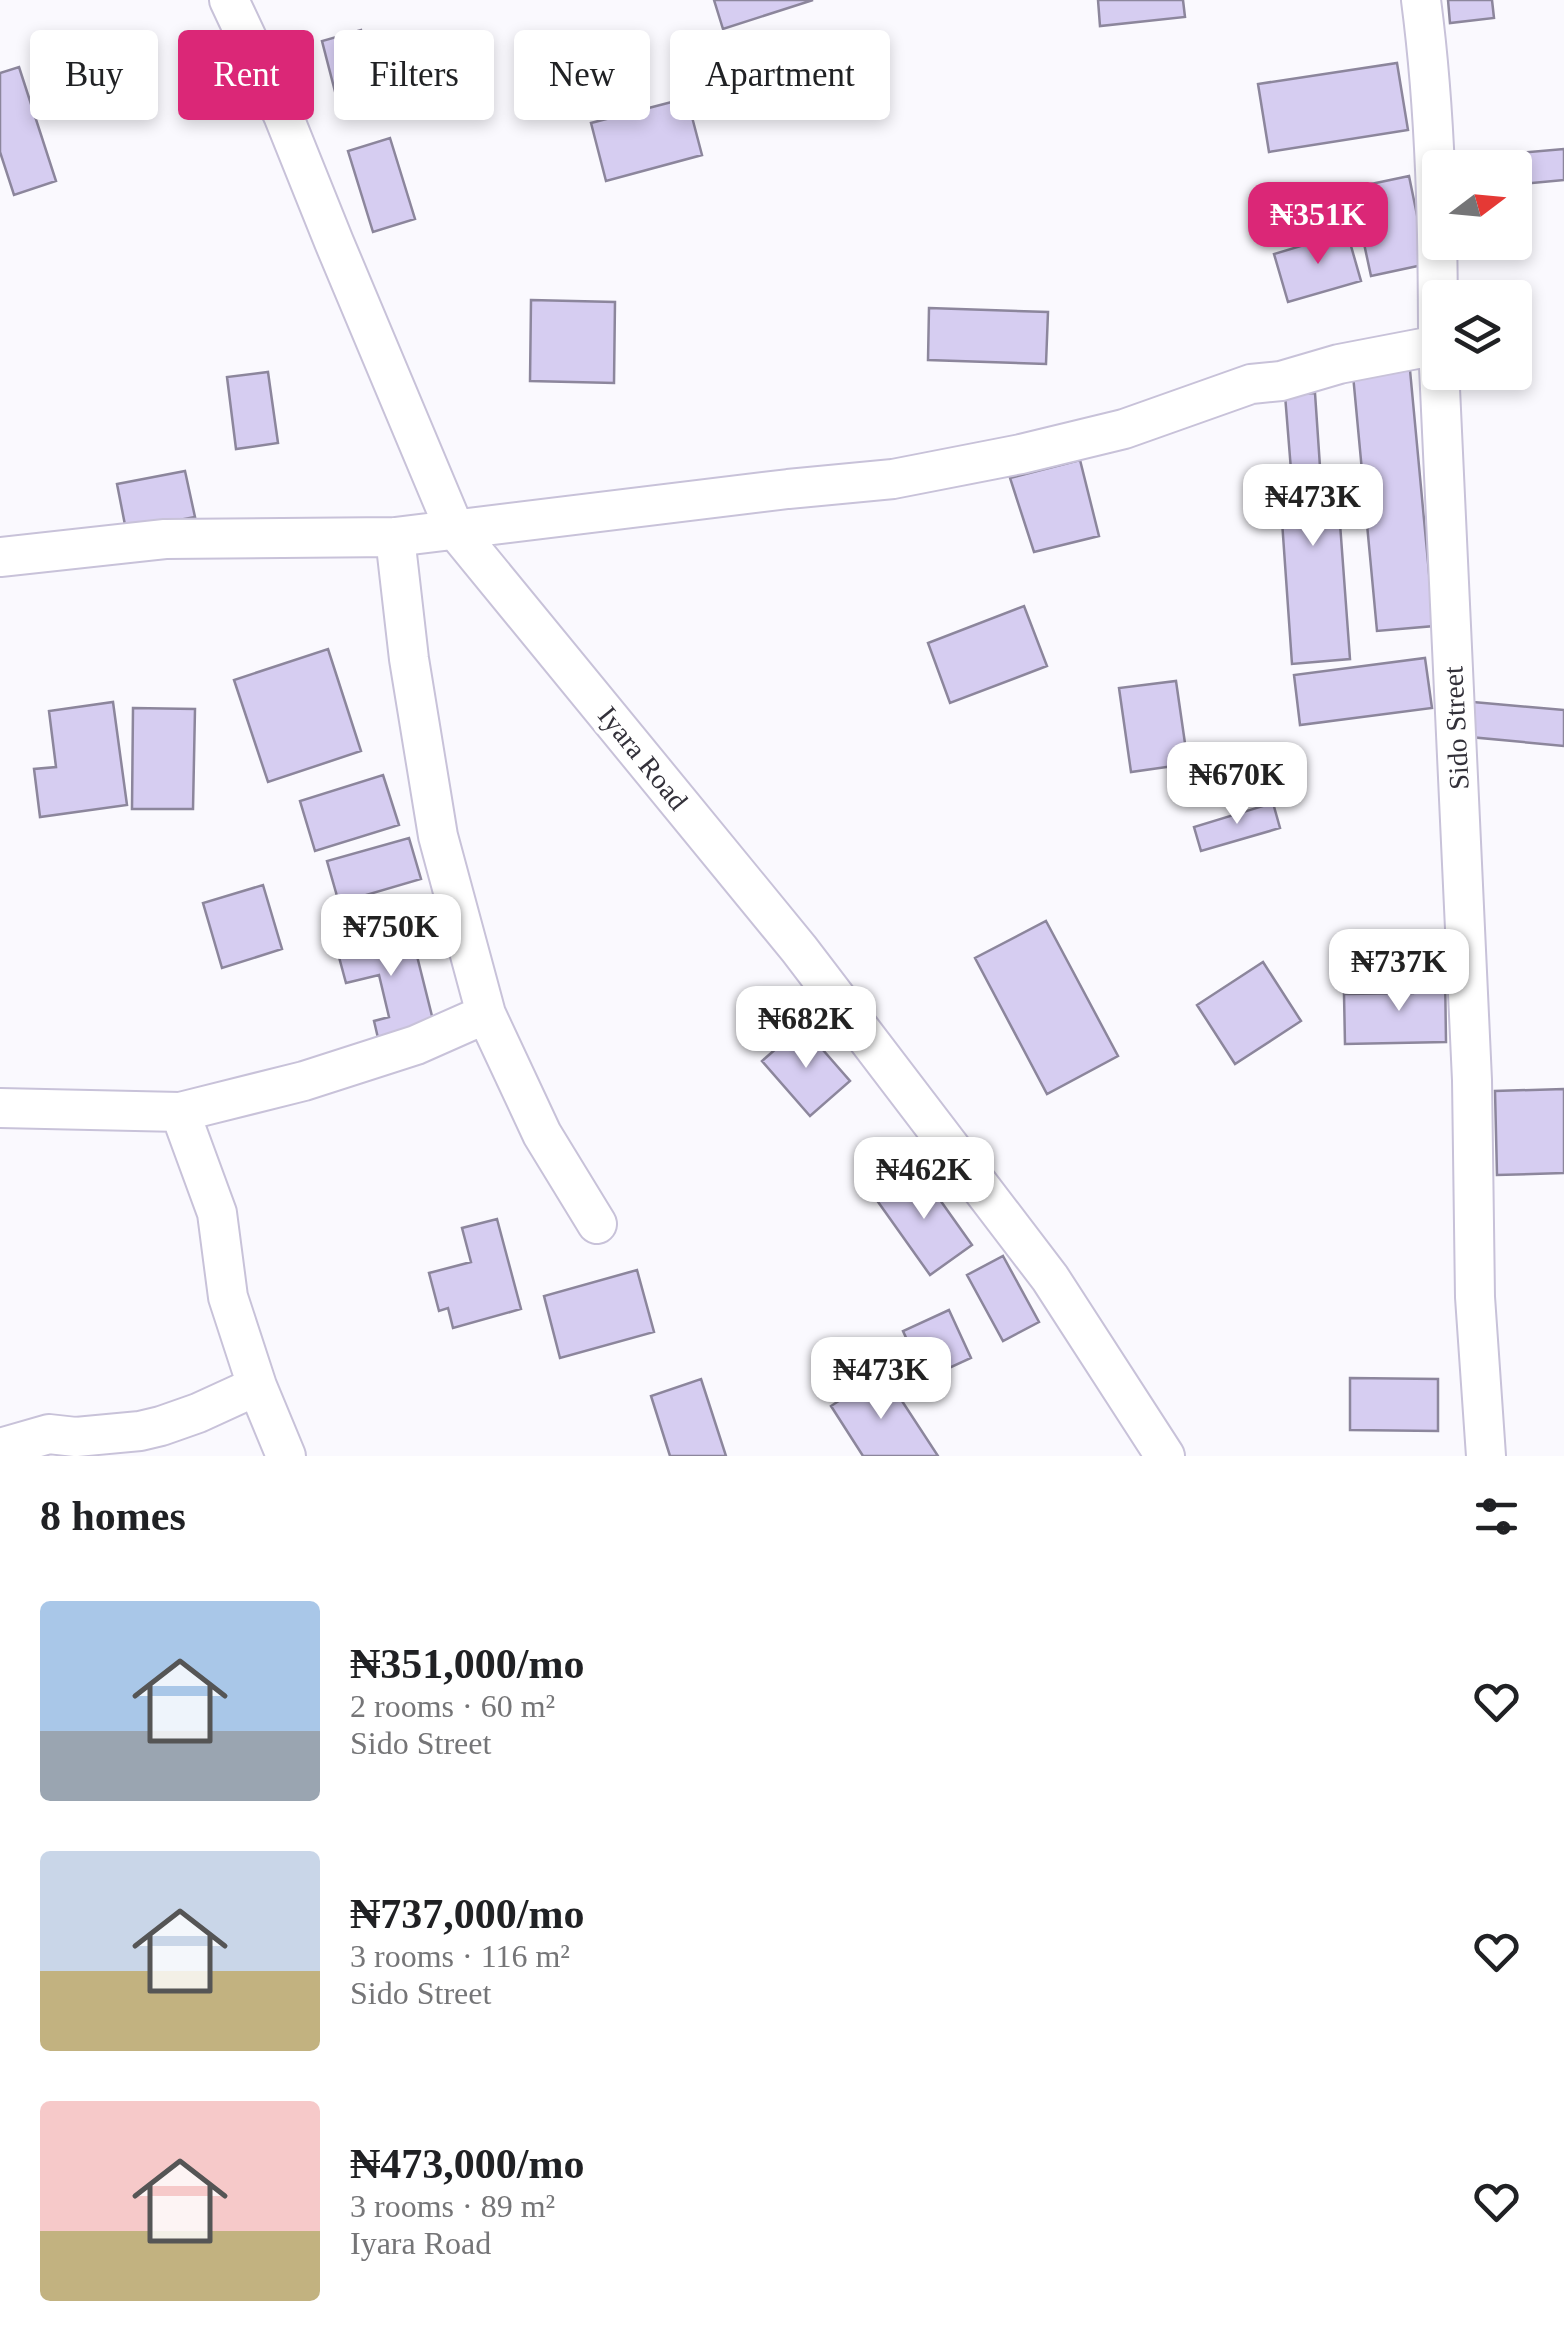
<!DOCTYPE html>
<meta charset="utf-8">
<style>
:root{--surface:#fff;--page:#f6f6f6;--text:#202124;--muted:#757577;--accent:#db2777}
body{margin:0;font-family:Georgia,serif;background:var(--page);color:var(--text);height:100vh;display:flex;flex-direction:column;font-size:38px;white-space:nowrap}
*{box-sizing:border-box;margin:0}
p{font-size:32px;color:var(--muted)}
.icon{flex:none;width:55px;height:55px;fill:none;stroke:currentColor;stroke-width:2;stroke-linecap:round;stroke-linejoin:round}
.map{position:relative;height:1456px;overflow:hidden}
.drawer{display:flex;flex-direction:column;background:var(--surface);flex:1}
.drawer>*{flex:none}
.guide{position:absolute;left:30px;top:30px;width:1000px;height:90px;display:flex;gap:20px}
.needle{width:65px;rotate:74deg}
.tools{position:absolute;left:1422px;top:150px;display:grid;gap:20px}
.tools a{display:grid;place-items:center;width:110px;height:110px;border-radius:10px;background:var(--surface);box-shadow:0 5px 15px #0003;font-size:50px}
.price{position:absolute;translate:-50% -85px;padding:0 22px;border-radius:20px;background:#fff;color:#222;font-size:32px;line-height:65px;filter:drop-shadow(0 2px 5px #0008)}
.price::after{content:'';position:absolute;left:50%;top:60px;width:30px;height:22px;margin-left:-15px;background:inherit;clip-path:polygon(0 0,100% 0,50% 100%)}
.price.current{background:var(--accent);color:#fff}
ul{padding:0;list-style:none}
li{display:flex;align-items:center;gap:30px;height:250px;padding:0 40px}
li span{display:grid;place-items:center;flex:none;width:280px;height:200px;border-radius:10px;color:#555}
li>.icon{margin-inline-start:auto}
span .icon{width:120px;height:120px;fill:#fffc;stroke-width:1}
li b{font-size:42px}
h2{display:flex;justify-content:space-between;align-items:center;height:120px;padding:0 40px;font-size:42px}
.chip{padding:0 35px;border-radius:10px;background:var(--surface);box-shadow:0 5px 15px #0003;font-size:35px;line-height:90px}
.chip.current{background:var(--accent);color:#fff}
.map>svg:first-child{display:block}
.building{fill:#d6cdf1;stroke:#8c869c;stroke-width:2.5}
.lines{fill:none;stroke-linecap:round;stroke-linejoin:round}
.street-casing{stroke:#c8c2d9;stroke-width:42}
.street{stroke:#fff;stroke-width:38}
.labels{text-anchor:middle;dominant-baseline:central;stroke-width:9;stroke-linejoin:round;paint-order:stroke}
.street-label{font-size:28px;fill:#33313a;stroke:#fff}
</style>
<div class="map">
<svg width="1564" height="1456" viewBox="0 0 1564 1456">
<rect width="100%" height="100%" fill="#faf9fe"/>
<path class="building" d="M 714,0 L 813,0 L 723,29 Z
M 1098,0 L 1183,0 L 1185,17 L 1100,26 Z
M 1448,0 L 1492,0 L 1494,18 L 1450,23 Z
M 361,30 L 378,97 L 339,107 L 322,41 Z
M 1397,63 L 1408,130 L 1269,152 L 1258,84 Z
M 19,67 L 56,181 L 14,195 L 0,152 L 0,73 Z
M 687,98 L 702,155 L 606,181 L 591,123 Z
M 390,138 L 415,219 L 373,232 L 348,151 Z
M 1564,149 L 1564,180 L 1522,184 L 1519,153 Z
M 1409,176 L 1427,264 L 1371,276 L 1352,188 Z
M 1347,232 L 1361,281 L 1288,302 L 1274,254 Z
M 531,300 L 615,302 L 614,383 L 530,381 Z
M 929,308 L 1048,312 L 1046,364 L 928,360 Z
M 1410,370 L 1434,626 L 1377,631 L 1353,375 Z
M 268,372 L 278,443 L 236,449 L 227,377 Z
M 1315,393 L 1323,511 L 1339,510 L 1350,659 L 1292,664 L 1282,521 L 1295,520 L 1285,395 Z
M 1080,460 L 1099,536 L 1034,552 L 1010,478 Z
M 185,471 L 195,517 L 126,530 L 117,484 Z
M 1024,606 L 1047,666 L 950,703 L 928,643 Z
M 328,649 L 361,751 L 268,782 L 234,680 Z
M 1425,658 L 1432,708 L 1300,725 L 1294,675 Z
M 1176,681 L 1188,764 L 1131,772 L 1119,688 Z
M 113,702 L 127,805 L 40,817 L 34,769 L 56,767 L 49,711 Z
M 1473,702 L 1564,710 L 1564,746 L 1470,737 Z
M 133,708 L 195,709 L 193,809 L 132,809 Z
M 383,775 L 399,825 L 315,851 L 300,801 Z
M 1273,803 L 1280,828 L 1201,851 L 1194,827 Z
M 409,838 L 421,879 L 339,903 L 327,861 Z
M 263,885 L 282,949 L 222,968 L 203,903 Z
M 1046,921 L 1118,1056 L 1047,1094 L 975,958 Z
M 410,928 L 434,1024 L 378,1038 L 374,1021 L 389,1017 L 379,975 L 346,983 L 336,946 Z
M 1263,962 L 1301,1021 L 1235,1064 L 1197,1005 Z
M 1413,972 L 1445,972 L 1446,1042 L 1345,1044 L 1344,994 L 1413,993 Z
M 802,1026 L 850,1081 L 810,1116 L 762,1061 Z
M 1564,1089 L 1564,1173 L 1497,1175 L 1495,1091 Z
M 918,1169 L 972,1245 L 930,1275 L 876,1199 Z
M 497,1219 L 521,1309 L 453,1328 L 448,1308 L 439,1311 L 429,1273 L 471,1262 L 462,1228 Z
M 1003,1256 L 1039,1322 L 1003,1341 L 967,1275 Z
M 637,1270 L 654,1332 L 560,1358 L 544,1296 Z
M 949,1310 L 971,1358 L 925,1379 L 903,1331 Z
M 883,1372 L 938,1456 L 863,1456 L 831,1406 Z
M 1350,1378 L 1438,1379 L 1438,1431 L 1350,1430 Z
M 701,1379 L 726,1456 L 670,1456 L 651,1396 Z"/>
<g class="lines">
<defs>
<path id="street" d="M 229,0 L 283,115 L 334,242 L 454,528 L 799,949 L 1050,1278 L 1165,1456
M 1421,0 C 1436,114 1438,230 1438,345 L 1472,1080 L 1475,1297 L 1486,1456
M 395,537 L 409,659 L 438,836 L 486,1014 L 542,1134 L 597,1224
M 0,557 L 165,539 L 395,537 L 788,489 L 893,479 L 1021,454 L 1124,429 L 1251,384 L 1281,381 L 1339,364 L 1438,345
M 0,1108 L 180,1112 L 304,1081 L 416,1045 L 486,1014
M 180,1112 L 217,1213 L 228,1297 L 257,1386 L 286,1456
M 0,1448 L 49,1434 L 76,1437 L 140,1431 L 161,1426 L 198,1413 L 257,1386"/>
</defs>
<use href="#street" class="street-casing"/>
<use href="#street" class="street"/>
</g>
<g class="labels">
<g class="street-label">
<text transform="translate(1456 728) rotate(-93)">Sido Street</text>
<text transform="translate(643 758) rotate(51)">Iyara Road</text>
</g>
</g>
</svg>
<div class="tools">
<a><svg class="needle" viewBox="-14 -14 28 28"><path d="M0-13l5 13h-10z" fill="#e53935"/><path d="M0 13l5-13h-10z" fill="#757577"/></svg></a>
<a><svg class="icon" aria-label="layers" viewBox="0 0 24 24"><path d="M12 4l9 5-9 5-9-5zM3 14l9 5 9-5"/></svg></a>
</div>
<b class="price current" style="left:1318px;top:267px">₦351K</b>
<b class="price" style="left:1313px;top:549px">₦473K</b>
<b class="price" style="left:1237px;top:827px">₦670K</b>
<b class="price" style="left:391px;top:979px">₦750K</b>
<b class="price" style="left:1399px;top:1014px">₦737K</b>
<b class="price" style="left:806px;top:1071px">₦682K</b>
<b class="price" style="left:924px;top:1222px">₦462K</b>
<b class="price" style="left:881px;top:1422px">₦473K</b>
<div class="guide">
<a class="chip">Buy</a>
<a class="chip current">Rent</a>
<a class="chip">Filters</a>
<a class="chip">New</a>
<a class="chip">Apartment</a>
</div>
</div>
<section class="drawer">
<h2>8 homes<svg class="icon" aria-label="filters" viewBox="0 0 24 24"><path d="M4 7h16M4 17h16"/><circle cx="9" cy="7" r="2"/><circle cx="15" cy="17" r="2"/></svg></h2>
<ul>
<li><span style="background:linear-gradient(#a9c7e8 65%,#9aa5b1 0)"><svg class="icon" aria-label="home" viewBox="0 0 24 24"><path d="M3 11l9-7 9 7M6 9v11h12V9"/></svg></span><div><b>₦351,000/mo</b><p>2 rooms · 60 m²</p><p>Sido Street</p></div><svg class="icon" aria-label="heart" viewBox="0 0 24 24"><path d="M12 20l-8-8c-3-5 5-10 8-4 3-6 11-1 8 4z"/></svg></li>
<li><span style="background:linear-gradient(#c9d6e8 60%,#c2b280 0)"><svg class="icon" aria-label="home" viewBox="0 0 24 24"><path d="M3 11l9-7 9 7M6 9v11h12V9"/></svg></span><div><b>₦737,000/mo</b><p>3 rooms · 116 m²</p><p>Sido Street</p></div><svg class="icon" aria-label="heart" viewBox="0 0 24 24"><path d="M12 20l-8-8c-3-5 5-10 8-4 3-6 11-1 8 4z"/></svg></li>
<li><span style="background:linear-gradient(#f6c9c9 65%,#c2b280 0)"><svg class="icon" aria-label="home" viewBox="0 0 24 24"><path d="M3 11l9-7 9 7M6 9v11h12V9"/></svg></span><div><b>₦473,000/mo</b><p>3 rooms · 89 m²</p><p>Iyara Road</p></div><svg class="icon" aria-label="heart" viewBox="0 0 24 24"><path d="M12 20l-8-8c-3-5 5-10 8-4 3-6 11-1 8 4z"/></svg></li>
</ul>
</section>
